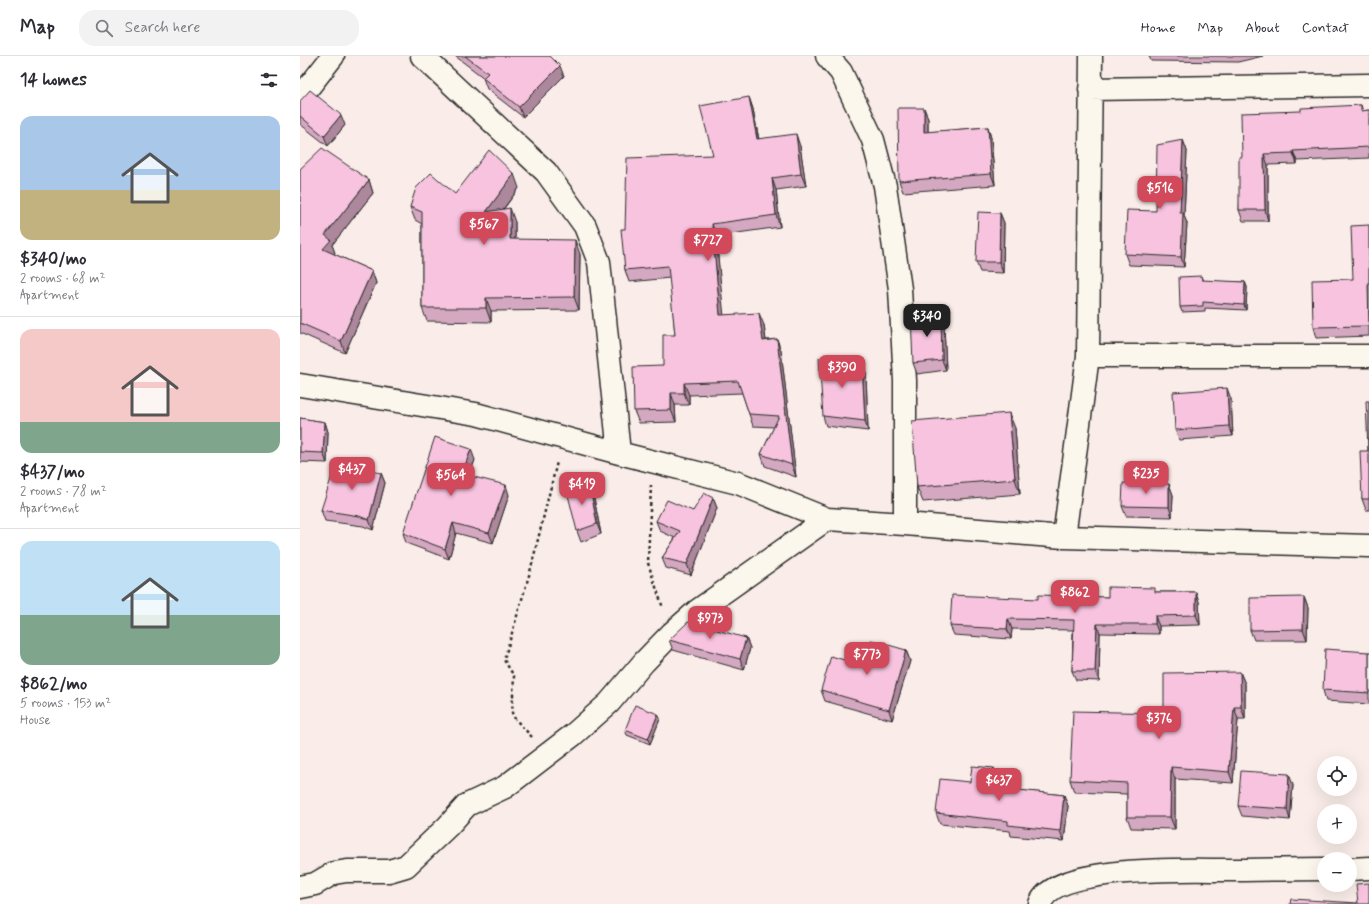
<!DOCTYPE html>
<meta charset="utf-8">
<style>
:root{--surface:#fff;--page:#f2f2f3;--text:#2b2b33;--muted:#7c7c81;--line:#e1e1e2;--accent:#d1495b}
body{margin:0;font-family:Mynerve,sans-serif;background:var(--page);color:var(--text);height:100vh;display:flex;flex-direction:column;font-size:15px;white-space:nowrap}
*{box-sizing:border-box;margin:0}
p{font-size:13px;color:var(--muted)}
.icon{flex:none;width:22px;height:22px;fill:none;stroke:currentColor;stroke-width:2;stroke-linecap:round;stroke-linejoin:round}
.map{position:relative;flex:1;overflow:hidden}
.panel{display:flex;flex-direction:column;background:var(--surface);width:300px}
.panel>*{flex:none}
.controls{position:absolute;left:1017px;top:700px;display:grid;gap:8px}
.controls a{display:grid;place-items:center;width:40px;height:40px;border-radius:50%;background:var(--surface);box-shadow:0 4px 16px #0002;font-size:20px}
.price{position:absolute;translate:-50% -34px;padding:0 9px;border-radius:8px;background:var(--accent);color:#fff;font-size:13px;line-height:26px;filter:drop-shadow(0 1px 2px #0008)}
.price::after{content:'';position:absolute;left:50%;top:24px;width:12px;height:9px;margin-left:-6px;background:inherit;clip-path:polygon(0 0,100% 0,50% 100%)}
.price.active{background:#222;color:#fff}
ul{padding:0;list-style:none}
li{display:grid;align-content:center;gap:8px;height:212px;padding:0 20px}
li+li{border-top:1px solid var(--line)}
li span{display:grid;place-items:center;height:124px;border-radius:12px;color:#555}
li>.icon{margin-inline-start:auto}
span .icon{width:72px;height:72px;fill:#fffc;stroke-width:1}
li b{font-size:17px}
h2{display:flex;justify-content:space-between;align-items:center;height:48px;padding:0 20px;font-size:17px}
header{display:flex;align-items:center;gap:24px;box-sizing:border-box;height:56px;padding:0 20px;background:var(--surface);border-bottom:1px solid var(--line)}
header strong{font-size:19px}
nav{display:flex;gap:22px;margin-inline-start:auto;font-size:14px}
.search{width:280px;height:36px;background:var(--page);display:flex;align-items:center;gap:10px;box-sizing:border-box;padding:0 14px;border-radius:16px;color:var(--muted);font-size:15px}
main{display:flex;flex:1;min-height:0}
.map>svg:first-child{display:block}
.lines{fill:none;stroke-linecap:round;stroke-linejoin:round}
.minor-casing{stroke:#2b2b2b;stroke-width:25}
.path{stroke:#2b2b2b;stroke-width:2.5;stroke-dasharray:3 3;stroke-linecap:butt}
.minor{stroke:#fbf7ec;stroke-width:22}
.wall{fill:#d4a8c0;stroke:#2b2b2b}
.shaded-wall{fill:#ad889c;stroke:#2b2b2b}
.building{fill:#f7c3df;stroke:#2b2b2b}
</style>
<header>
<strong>Map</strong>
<div class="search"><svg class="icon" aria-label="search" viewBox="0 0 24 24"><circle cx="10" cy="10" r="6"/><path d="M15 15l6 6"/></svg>Search here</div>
<nav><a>Home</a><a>Map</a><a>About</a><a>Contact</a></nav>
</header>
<main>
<section class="panel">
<h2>14 homes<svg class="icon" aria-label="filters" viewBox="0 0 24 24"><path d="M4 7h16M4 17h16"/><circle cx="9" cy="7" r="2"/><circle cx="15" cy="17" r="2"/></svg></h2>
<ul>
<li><span style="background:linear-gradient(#a9c7e8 60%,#c2b280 0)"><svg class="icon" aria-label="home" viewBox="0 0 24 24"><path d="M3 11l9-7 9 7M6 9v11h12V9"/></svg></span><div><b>$340/mo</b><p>2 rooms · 68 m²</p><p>Apartment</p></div></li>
<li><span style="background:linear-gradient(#f6c9c9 75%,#7fa58c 0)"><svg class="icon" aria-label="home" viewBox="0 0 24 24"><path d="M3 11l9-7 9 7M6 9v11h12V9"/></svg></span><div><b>$437/mo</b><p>2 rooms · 78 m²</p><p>Apartment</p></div></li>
<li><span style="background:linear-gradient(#bfe0f5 60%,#7fa58c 0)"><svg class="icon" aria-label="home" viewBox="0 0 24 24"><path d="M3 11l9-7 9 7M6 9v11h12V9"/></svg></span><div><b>$862/mo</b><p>5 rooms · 153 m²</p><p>House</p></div></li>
</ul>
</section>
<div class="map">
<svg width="1069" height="848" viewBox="0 0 1069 848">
<rect width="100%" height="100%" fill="#faede9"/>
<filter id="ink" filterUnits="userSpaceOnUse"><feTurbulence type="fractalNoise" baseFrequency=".025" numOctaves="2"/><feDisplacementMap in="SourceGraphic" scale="8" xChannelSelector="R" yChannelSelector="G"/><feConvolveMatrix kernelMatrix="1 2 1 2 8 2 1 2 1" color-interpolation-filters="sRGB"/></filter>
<g filter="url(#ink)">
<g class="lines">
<defs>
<path id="minor" d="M 122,0 L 246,116 L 285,170 L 299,206 L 319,397
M 527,0 L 541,16 L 573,84 L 585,130 L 600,233 L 605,325 L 605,468
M 790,33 L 1069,29
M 0,42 L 33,0
M 788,300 L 1069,300
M 0,329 L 176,358 L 319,397 L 438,427 L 527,463 L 605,468 L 764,481 L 1069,490
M 764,481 L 788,300 L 791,0
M 1050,813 L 1069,812
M 0,831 L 15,828 L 34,817 L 47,815 L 89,815 L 106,810 L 148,770 L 167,749 L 205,731 L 273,679 L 309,647 L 344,606 L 372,577 L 397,555 L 527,463
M 740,848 C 753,809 888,814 923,814 C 957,814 990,813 1024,813"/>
</defs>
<use href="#minor" class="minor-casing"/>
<path class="path" d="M 351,429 L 348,507 L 363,552
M 232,681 L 215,663 L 212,657 L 214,620 L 204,604 L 230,516 L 257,406"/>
<use href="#minor" class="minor"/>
</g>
<path class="wall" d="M 155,0 L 250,0 L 264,20 L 223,61 L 187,33 L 183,22 L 184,22 Z
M 849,0 L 963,0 L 938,6 L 851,5 Z
M 449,41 L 453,53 L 459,83 L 500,90 L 506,130 L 476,134 L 480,171 L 416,180 L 423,259 L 464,269 L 466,284 L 477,283 L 481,295 L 496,421 L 465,410 L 461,398 L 474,371 L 453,370 L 442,337 L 389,339 L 389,349 L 375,349 L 376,366 L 339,367 L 334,355 L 363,310 L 375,279 L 370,222 L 329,226 L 325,214 L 325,173 L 413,99 Z
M 0,45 L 45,69 L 28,90 L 0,68 Z
M 1061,49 L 1063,55 L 1069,54 L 1069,102 L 997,105 L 997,108 L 968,109 L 968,165 L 943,165 L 939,154 L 942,101 L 1001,55 Z
M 624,52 L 628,63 L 628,76 L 688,71 L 691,82 L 695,129 L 603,136 L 599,125 Z
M 883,84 L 887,95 L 884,160 L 887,167 L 884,211 L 829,209 L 825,198 L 856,155 Z
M 0,113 L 69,124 L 73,137 L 32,189 L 35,197 L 34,198 L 72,215 L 76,227 L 45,297 L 0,277 Z
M 219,132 L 203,154 L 215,166 L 215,183 L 280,198 L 279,254 L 191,255 L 191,266 L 127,265 L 122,252 L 122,168 L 115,164 L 110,151 L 155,138 Z
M 700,157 L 704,167 L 703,217 L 680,216 L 676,206 Z
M 1069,169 L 1069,280 L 1016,282 L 1013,271 L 1053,223 Z
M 901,220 L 903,225 L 945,226 L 947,231 L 946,254 L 905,252 L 905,255 L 882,256 L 880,251 Z
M 644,269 L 646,314 L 617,318 L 613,307 Z
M 566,317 L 568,375 L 526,370 L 523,360 Z
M 931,343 L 933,380 L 879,384 L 875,374 Z
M 1069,345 L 1069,454 L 1066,454 L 1062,443 L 1068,395 Z
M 0,362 L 25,366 L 28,376 L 27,407 L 0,406 Z
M 715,372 L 720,438 L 623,446 L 617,431 Z
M 175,404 L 169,420 L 209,439 L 193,487 L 156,477 L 149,503 L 106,487 L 103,477 Z
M 81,417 L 85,427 L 73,474 L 63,470 L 25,465 L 21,454 Z
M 289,426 L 293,437 L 301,478 L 281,486 L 277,475 Z
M 869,428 L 873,439 L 872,461 L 826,460 L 822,450 Z
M 413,442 L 417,452 L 391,519 L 366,512 L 362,502 L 375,482 L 360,475 L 356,465 L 393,455 Z
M 857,536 L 896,536 L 899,546 L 900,569 L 859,570 L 859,578 L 800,577 L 799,625 L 776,624 L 772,615 L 773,574 L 712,573 L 711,583 L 654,579 L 650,570 L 738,543 L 808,541 Z
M 1004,541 L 1008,552 L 1007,584 L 954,584 L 950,574 Z
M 446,582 L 450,592 L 444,614 L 373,594 L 369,584 Z
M 606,594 L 610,605 L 592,664 L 525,645 L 521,634 L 564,610 Z
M 1069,596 L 1069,648 L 1026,645 L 1023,634 Z
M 940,616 L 945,628 L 945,663 L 938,663 L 933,727 L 875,723 L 875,773 L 831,772 L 827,761 L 827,738 L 774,736 L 770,724 L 864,657 Z
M 358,658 L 360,663 L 350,688 L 327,679 L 325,674 Z
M 698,722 L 697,732 L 764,739 L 768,750 L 764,785 L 711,780 L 710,775 L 640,768 L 636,757 L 670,726 Z
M 993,729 L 990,764 L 942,760 L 938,750 Z"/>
<path class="shaded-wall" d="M 260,10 L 264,20 L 223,61 L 219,51 Z
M 449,41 L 453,53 L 461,96 L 457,83 Z
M 624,52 L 628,63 L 628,87 L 624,76 Z
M 41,59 L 45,69 L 28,90 L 24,80 Z
M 688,71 L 691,82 L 695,129 L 691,118 Z
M 496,78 L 500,90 L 506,130 L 501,118 Z
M 883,84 L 887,95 L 884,160 L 887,167 L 884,211 L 881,201 L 880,157 Z
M 993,95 L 997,105 L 997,108 L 993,97 Z
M 964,98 L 968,109 L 968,165 L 965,154 Z
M 214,118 L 219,132 L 191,169 L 186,156 Z
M 472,122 L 476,134 L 480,171 L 476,159 Z
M 69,124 L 73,137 L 32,189 L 35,197 L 27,206 L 23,193 L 25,179 Z
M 210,152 L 215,166 L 215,197 L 210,183 Z
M 700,157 L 704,167 L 703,217 L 699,206 Z
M 412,168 L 416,180 L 425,271 L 420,259 Z
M 275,184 L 280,198 L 279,254 L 274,241 Z
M 72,215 L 76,227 L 45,297 L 41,285 Z
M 945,226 L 947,231 L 946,254 L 944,249 Z
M 186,242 L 191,255 L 191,266 L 186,252 Z
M 459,257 L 464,269 L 467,297 L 463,285 Z
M 641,259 L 644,269 L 646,314 L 642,304 Z
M 477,283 L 481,295 L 496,421 L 492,409 Z
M 562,307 L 566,317 L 568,375 L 565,365 Z
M 384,327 L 389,339 L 389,349 L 384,337 Z
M 927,332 L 931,343 L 933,380 L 929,370 Z
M 371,337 L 375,349 L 376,366 L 371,354 Z
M 709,357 L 715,372 L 720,438 L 715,423 Z
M 25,366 L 28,376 L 27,407 L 23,397 Z
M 171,393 L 175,404 L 166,428 L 162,418 Z
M 81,417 L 85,427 L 73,474 L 69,464 Z
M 289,426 L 293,437 L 301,478 L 297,468 Z
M 869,428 L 873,439 L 872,461 L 869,451 Z
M 206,429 L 209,439 L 193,487 L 189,477 Z
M 413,442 L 417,452 L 391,519 L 387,508 Z
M 153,467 L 156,477 L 149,503 L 145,493 Z
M 896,536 L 899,546 L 900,569 L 896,559 Z
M 1004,541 L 1008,552 L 1007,584 L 1003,573 Z
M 855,560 L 859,570 L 859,578 L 855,568 Z
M 708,563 L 712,573 L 711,583 L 707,573 Z
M 797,568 L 800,577 L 799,625 L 795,615 Z
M 446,582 L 450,592 L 444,614 L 440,603 Z
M 606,594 L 610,605 L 592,664 L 589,654 Z
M 940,616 L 945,628 L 945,663 L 941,651 Z
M 934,651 L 938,663 L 933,727 L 929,716 Z
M 358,658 L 360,663 L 350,688 L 348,683 Z
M 871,711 L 875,723 L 875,773 L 870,761 Z
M 694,712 L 698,722 L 696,742 L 692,731 Z
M 989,718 L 993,729 L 990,764 L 987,753 Z
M 764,739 L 768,750 L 764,785 L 760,775 Z"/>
<path class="building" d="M 165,0 L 250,0 L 260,10 L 219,51 L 183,22 L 188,17 Z
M 10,34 L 41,59 L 24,80 L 0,60 L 0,45 Z
M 449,41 L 457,83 L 496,78 L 501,118 L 472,122 L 476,159 L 412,168 L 420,259 L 459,257 L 463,285 L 477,283 L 492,409 L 461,398 L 479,360 L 449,358 L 438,325 L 384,327 L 384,337 L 371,337 L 371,354 L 334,355 L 333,311 L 363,310 L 363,279 L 375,279 L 368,210 L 325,214 L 321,173 L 325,173 L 327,102 L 413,99 L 400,50 Z
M 1061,49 L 1061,55 L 1069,54 L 1069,91 L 993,95 L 993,97 L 964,98 L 965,154 L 939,154 L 939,101 L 942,101 L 941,57 L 1001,55 L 1001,52 Z
M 598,52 L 624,52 L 624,76 L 688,71 L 691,118 L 599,125 Z
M 883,84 L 880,157 L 883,157 L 881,201 L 825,198 L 827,154 L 856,155 L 857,89 Z
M 22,92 L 69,124 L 25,179 L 31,184 L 23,193 L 72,215 L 41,285 L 0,267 L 0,113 Z
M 189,94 L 214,118 L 186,156 L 210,152 L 210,183 L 275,184 L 274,241 L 186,242 L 186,252 L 122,252 L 122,156 L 110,151 L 116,132 L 131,117 L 155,138 Z
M 678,156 L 700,157 L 699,206 L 676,206 Z
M 1069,169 L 1069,228 L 1068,228 L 1069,270 L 1013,271 L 1012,224 L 1053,223 L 1051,170 Z
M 901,220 L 902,224 L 945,226 L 944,249 L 903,246 L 903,250 L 880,251 L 879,221 Z
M 641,259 L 642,304 L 613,307 L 611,260 Z
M 519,302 L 562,307 L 565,365 L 523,360 Z
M 927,332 L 929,370 L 875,374 L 873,336 Z
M 1066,345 L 1069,345 L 1069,443 L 1062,443 L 1060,395 L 1068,395 Z
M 709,357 L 715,423 L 617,431 L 612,365 Z
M 0,362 L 25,366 L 23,397 L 0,396 Z
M 135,381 L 171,393 L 162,418 L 206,429 L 189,477 L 153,467 L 145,493 L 103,477 Z
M 36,407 L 81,417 L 69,464 L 59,460 L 21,454 Z
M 289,426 L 297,468 L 277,475 L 266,431 Z
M 823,427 L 869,428 L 869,451 L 822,450 Z
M 404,437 L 413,442 L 387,508 L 362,502 L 380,475 L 356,465 L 367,444 L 393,455 Z
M 808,531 L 855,532 L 855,536 L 896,536 L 896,559 L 855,560 L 855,568 L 797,568 L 795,615 L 772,615 L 774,564 L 708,563 L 707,573 L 650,570 L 652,539 L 738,543 L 738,539 L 808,541 Z
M 1004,541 L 1003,573 L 950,574 L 950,542 Z
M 388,566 L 446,582 L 440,603 L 369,584 Z
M 571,584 L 606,594 L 589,654 L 521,634 L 531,600 L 564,610 Z
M 1025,593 L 1069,596 L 1069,637 L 1023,634 Z
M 940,616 L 941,651 L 934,651 L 929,716 L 871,711 L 870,761 L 827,761 L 827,727 L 770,724 L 773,655 L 864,657 L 864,617 Z
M 335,649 L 358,658 L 348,683 L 325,674 Z
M 672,710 L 694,712 L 692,731 L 764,739 L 760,775 L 708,769 L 708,765 L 636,757 L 640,723 L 670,726 Z
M 941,715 L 989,718 L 987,753 L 938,750 Z
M 1069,827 L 1069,848 L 990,848 L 991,843 L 1058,847 L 1056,828 Z"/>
</g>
</svg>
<div class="controls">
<a><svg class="icon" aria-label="locate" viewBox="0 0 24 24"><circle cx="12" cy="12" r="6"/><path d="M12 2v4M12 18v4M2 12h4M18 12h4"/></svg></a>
<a>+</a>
<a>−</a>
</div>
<b class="price" style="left:860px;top:154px">$516</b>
<b class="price" style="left:184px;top:190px">$567</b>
<b class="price" style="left:408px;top:206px">$727</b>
<b class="price active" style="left:627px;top:282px">$340</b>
<b class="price" style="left:542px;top:333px">$390</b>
<b class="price" style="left:52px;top:435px">$437</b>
<b class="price" style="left:846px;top:439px">$235</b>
<b class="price" style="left:151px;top:441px">$564</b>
<b class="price" style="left:282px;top:450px">$419</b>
<b class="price" style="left:775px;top:558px">$862</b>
<b class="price" style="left:410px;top:584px">$973</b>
<b class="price" style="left:567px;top:620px">$773</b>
<b class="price" style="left:859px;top:684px">$376</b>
<b class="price" style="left:699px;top:746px">$637</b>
</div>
</main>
